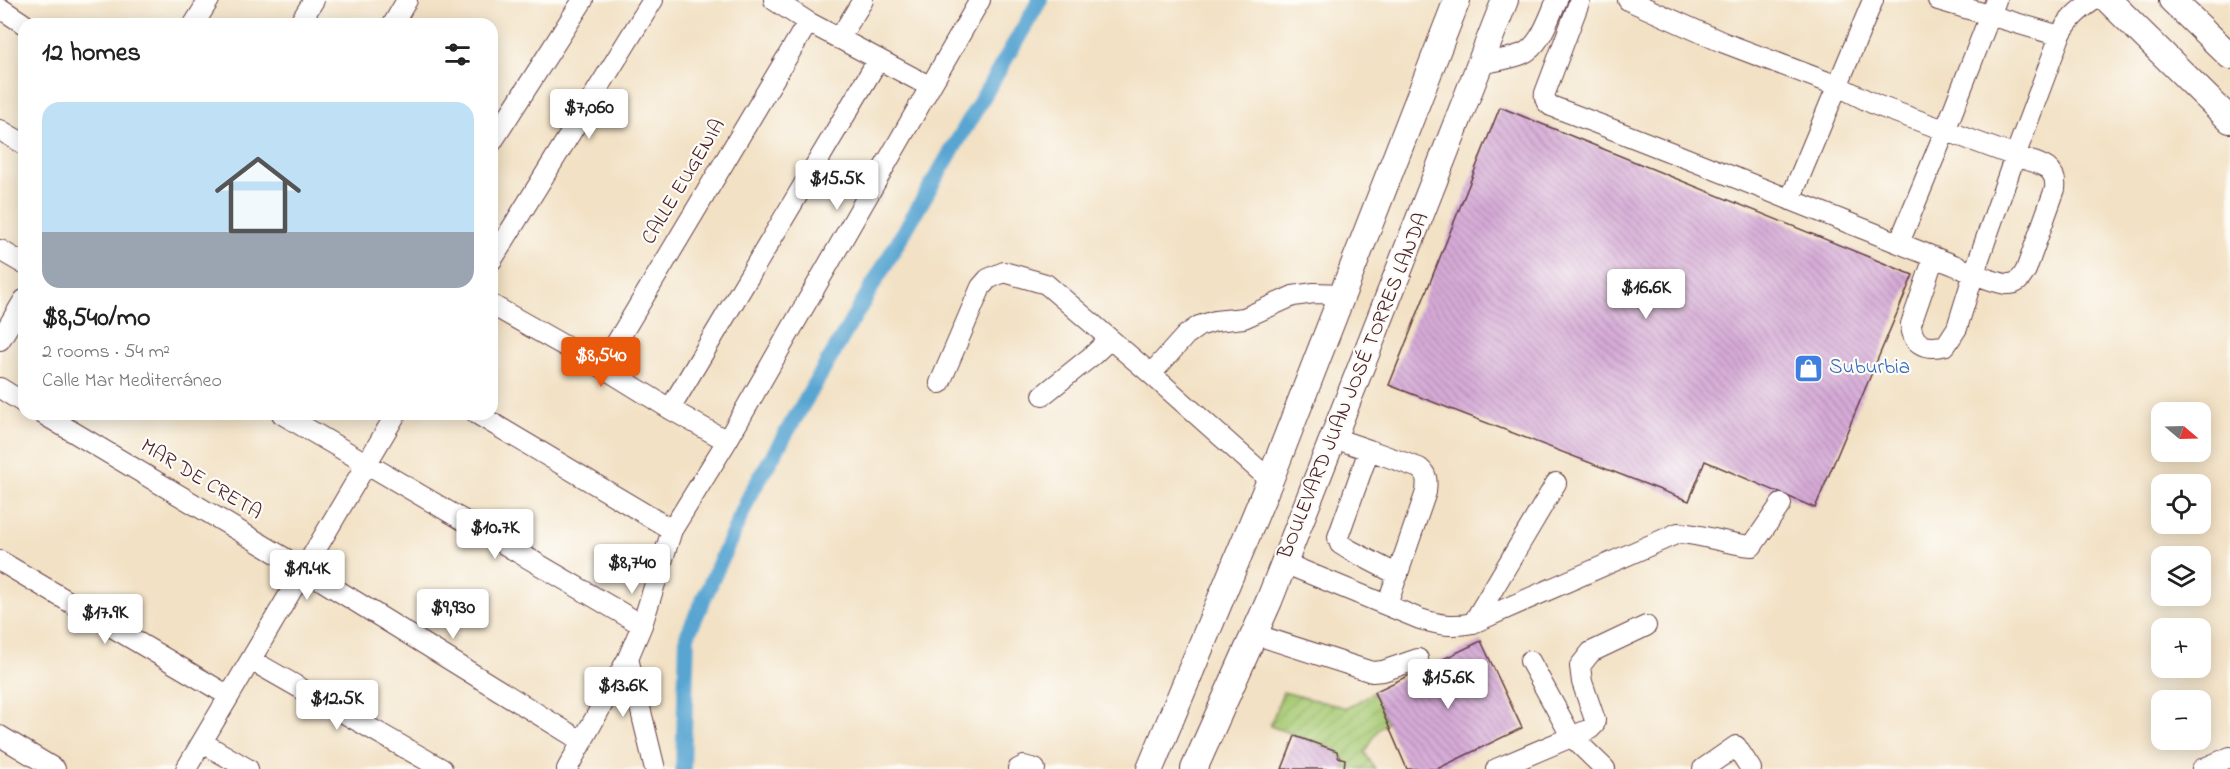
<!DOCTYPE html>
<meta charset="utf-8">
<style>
:root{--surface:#fff;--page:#f6f6f6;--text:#222;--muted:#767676;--line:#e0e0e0;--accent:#ea580c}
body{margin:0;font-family:"Indie Flower",sans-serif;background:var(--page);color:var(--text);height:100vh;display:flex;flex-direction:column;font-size:22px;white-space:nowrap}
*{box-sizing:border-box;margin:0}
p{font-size:20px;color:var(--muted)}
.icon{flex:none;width:33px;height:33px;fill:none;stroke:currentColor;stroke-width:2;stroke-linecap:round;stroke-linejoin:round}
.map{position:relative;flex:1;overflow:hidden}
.panel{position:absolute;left:18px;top:18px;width:480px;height:402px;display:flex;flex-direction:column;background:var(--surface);border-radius:18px;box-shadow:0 3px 15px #0003}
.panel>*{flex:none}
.needle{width:39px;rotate:109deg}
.fabs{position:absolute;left:2151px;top:402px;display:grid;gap:12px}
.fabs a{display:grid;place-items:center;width:60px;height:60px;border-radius:12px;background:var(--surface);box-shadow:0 3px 15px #0003;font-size:30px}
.price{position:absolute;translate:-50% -51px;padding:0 14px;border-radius:6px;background:#fff;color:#222;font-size:20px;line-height:39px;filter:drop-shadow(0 2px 3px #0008)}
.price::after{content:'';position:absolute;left:50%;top:36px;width:18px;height:14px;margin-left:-9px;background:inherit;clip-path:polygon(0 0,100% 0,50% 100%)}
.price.active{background:var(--accent);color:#fff}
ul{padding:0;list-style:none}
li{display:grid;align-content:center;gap:12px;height:318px;padding:0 24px}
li+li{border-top:2px solid var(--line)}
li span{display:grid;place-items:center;height:186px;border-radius:18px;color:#555}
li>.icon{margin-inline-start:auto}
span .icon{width:108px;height:108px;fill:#fffc;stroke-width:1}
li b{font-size:26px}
h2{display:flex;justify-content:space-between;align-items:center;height:72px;padding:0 24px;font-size:26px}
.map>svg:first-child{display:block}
.garden{fill:url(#garden-furrows);stroke:#78744f;stroke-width:1.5}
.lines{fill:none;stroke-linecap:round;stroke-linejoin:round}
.canal{stroke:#59a5d2;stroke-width:16}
.building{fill:url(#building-back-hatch)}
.minor-casing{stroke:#633c42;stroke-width:22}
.major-casing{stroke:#633c42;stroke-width:28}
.minor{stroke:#fff;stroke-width:20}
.major{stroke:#fff;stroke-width:26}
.labels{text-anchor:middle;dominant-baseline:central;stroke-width:4.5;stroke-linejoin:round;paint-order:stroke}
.street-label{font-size:21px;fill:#4a1f2b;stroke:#fdfcf7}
.shop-label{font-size:21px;fill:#366cbe;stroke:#fdfcf7;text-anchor:start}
</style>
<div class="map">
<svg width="2230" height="769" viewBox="0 0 2230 769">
<defs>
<pattern id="garden-furrows" width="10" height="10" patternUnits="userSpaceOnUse" patternTransform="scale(1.5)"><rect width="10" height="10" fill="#a7ca73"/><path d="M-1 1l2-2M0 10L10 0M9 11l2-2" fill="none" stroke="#91ad64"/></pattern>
<pattern id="building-back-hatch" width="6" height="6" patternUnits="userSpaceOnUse" patternTransform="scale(1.5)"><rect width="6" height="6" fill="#d6abd7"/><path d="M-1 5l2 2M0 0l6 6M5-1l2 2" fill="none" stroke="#b08baf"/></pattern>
</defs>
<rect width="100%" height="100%" fill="#fdfcf7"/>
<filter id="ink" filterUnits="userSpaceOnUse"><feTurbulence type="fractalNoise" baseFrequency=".0167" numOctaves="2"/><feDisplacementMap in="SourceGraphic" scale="12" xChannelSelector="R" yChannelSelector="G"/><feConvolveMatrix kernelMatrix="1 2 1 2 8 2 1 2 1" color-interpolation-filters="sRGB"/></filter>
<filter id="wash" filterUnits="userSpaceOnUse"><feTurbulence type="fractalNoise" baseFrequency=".008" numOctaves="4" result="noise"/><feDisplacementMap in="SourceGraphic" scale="24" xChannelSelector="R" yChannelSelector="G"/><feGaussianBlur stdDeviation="1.35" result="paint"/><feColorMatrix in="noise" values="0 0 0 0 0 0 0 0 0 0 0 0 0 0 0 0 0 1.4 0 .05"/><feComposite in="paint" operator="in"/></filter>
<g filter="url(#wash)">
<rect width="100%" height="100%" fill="#f2e1c4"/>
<path class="garden" d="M 1283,692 L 1347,708 L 1374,692 L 1387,723 L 1378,730 L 1365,753 L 1375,769 L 1344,769 L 1345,759 L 1338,757 L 1337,751 L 1270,726 Z"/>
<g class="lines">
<path class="canal" d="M 683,769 L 687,636 L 751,493 L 1040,0"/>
</g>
<g id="blocks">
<path class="building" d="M 1500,107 L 1913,275 L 1815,508 L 1705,461 L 1689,501 L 1389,385 Z
M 1481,641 L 1522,728 L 1437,769 L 1407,769 L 1374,692 Z
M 1295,736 L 1337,751 L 1338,757 L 1345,759 L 1344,769 L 1282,769 Z"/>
</g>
</g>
<g filter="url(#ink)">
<use href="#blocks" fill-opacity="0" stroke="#633c42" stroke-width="1.5"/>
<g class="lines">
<defs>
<path id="minor" d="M 774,0 L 808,22 L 929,86
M 1580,0 L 1545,93 C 1544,99 1545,102 1551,106 C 1658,146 1763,189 1869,231 C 1898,243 1926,254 1954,265 C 1970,272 1988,281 2006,284 C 2017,285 2021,279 2026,270 L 2055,189 C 2058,164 2034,163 2015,156 L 1974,273 L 1957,328 L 1946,345 C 1927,350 1912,346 1911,324 L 1934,257
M 1628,0 L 1722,42 L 1838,86 L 1876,105 L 2015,156 L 2060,36 L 1938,0
M 0,8 L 24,24
M 194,24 L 209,0
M 299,24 L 314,0
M 393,24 L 407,0
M 2060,36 C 2068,19 2079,10 2094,0
M 839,39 L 863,0
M 1481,64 C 1494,61 1510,59 1522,54 C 1541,46 1549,17 1557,0
M 0,130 L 24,144
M 492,142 L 583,0
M 1790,200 L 1873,0
M 1899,243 L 1945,131 L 1996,0
M 0,250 L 24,264
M 492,260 L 653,0
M 492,305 L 602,367 L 670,409 L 727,441
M 0,340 L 24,300
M 602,367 L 808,22
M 1151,374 L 1186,335 L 1199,326 L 1215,321 L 1244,318 L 1293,296 L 1314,293 L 1344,294
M 940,383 L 981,287 L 988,279 L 1004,272 L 1046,284 L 1151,374 L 1270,480
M 0,388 L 24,403
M 1043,395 L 1093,355 L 1110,339
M 670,409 L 878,60
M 43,414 L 303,569 L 583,742
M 282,414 L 642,625
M 477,414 L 672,530
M 1334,438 L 1369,450
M 0,561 L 229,696
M 1284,563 L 1420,619 C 1439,625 1453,627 1473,623 L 1678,533 C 1703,534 1726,544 1752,546 L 1781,504
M 1387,605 L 1426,492 C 1427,481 1428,475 1419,468 L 1369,450 L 1338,537 L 1340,544 L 1348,549 L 1398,575
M 1473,623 L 1556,483
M 1254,634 L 1372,672 L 1383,671 L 1418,659
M 628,658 L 655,769
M 251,660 L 442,769
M 1530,661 L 1571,736 L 1605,769
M 0,736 L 55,769
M 203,743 L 248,769
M 186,769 L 396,414
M 567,769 L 628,658 L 642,625 L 672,530 L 727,441 L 980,0
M 1018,769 L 1024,766 L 1035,769
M 1496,769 L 1590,729 L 1594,725 L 1595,720 L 1582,682 L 1580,666 L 1591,652 L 1646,626
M 1703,769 L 1736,746 L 1751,769
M 2202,769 L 2230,757"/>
<path id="major" d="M 2108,0 L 2230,120
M 2172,0 L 2230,56
M 1150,769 L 1270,480 L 1457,0
M 1194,769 L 1269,601 L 1505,0"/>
</defs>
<use href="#minor" class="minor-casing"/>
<use href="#major" class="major-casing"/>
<use href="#minor" class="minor"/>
<use href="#major" class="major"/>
</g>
</g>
<defs>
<symbol id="shop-square" viewBox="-11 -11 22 22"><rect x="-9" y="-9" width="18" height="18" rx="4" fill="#3f7fe0" stroke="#fdfcf7"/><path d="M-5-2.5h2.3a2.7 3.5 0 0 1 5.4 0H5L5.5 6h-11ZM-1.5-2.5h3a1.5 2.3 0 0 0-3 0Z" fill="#fff"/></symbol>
</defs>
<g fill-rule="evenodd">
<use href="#shop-square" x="1792" y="352" width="33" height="33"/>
</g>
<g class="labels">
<g class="street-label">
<text transform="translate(684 182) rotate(-59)">CALLE EUGENIA</text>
<text transform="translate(1354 386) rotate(-68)">BOULEVARD JUAN JOSÉ TORRES LANDA</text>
<text transform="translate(201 480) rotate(31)">MAR DE CRETA</text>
</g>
<g class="shop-label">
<text x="1829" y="368">Suburbia</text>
</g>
</g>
</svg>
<div class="fabs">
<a><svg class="needle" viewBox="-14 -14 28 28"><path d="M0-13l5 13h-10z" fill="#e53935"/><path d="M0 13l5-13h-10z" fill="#767676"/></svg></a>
<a><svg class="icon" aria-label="locate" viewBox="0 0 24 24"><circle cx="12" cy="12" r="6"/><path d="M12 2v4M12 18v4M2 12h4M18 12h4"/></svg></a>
<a><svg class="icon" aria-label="layers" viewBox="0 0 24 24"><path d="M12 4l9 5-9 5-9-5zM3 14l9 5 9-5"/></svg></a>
<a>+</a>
<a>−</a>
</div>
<b class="price" style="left:589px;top:140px">$7,060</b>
<b class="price" style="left:837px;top:211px">$15.5K</b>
<b class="price" style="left:1646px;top:320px">$16.6K</b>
<b class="price active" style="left:601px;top:388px">$8,540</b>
<b class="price" style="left:495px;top:560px">$10.7K</b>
<b class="price" style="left:632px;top:595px">$8,740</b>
<b class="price" style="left:307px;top:601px">$19.4K</b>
<b class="price" style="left:453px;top:640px">$9,930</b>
<b class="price" style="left:105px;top:645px">$17.9K</b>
<b class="price" style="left:1448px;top:710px">$15.6K</b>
<b class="price" style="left:623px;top:718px">$13.6K</b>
<b class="price" style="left:337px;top:731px">$12.5K</b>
<section class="panel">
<h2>12 homes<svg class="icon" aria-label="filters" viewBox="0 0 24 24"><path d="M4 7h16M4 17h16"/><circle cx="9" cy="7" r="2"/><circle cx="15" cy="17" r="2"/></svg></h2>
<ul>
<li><span style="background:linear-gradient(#bfe0f5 70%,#9aa5b1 0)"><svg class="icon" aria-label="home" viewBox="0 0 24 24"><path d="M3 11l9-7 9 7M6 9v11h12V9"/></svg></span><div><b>$8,540/mo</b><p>2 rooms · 54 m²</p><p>Calle Mar Mediterráneo</p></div></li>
</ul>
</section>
</div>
